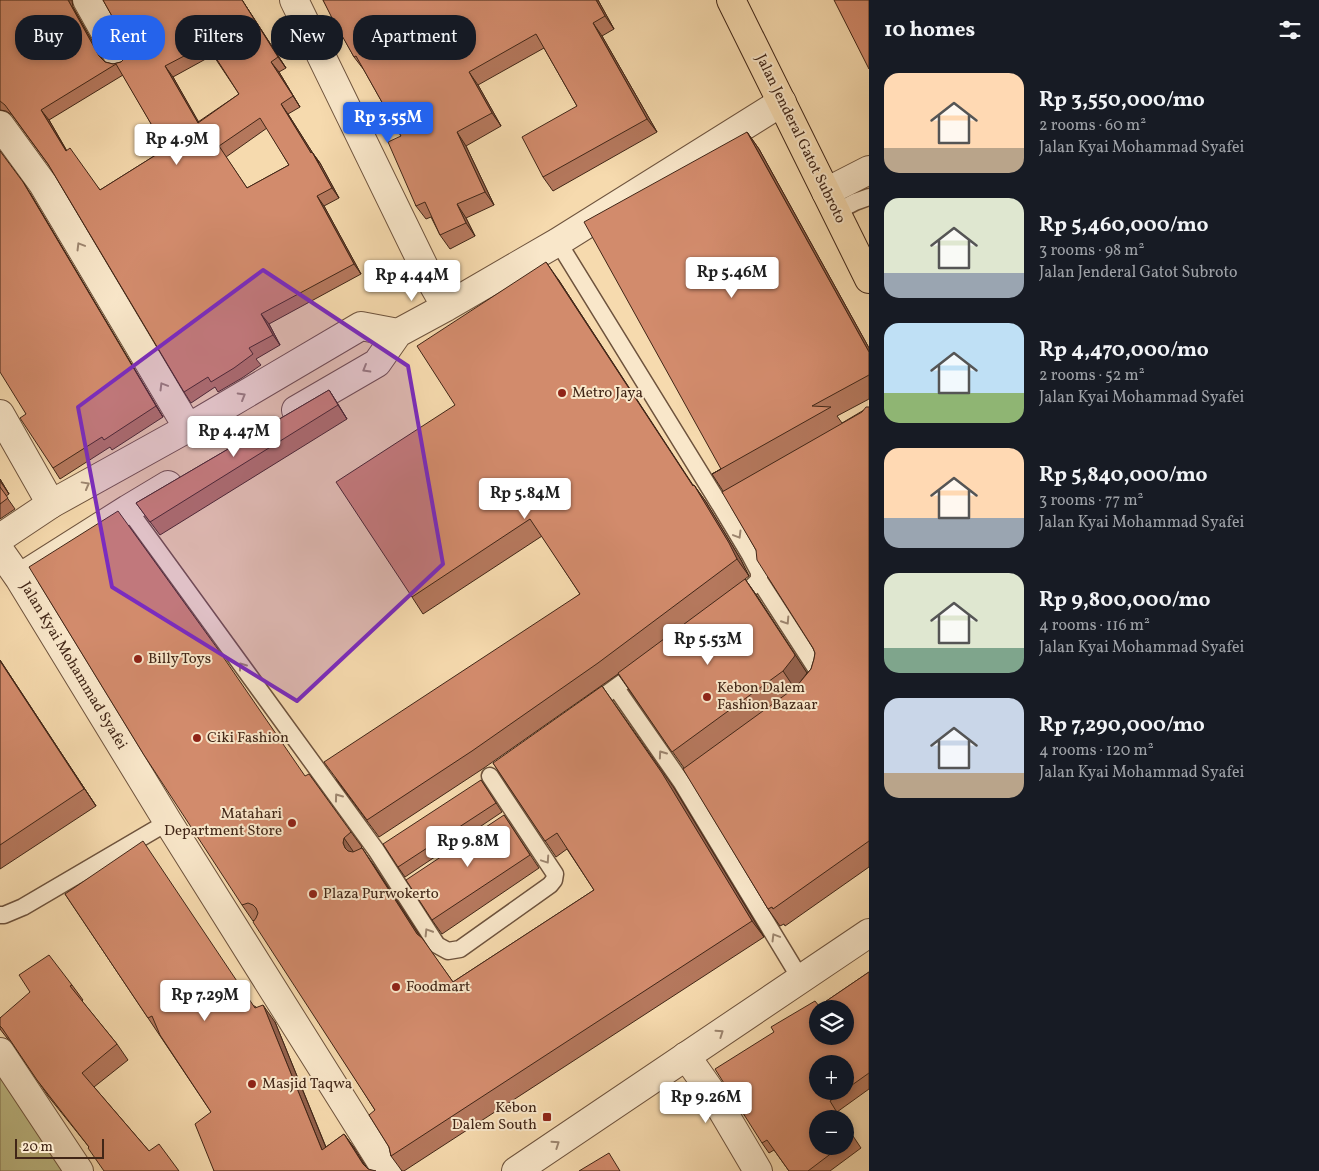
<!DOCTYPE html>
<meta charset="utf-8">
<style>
:root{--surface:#171b24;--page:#242831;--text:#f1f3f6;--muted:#9ea1a6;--accent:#2563eb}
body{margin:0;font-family:Vollkorn,serif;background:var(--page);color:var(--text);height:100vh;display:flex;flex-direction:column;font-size:19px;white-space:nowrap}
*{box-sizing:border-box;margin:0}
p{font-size:16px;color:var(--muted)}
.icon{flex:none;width:28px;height:28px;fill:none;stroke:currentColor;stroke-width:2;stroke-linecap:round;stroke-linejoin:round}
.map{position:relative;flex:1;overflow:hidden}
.sheet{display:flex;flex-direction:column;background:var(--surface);width:450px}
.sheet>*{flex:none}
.guide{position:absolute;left:15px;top:15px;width:475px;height:45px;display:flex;gap:10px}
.controls{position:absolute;left:809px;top:1000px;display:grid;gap:10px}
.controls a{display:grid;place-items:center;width:45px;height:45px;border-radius:50%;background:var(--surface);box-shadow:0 2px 8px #0003;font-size:25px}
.scale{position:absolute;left:15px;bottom:12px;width:89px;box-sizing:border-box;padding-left:5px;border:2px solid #412617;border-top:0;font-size:14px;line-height:18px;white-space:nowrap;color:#412617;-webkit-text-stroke:4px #f9e7ca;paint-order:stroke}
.price{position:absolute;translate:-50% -42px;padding:0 11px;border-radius:5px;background:#fff;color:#222;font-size:16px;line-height:32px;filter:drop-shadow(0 1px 2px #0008)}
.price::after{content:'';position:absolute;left:50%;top:30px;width:15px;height:11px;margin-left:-8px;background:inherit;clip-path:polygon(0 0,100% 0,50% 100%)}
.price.on{background:var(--accent);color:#fff}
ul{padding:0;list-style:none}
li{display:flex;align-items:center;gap:15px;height:125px;padding:0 15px}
li span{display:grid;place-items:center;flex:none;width:140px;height:100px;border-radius:15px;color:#555}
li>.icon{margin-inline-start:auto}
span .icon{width:60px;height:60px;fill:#fffc;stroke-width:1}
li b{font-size:21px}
h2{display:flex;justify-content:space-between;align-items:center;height:60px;padding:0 15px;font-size:21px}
.chip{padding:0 18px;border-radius:20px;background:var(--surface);box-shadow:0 2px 8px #0003;font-size:18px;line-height:45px}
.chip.on{background:var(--accent);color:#fff}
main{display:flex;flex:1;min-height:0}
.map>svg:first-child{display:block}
.green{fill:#c0be88;stroke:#807250}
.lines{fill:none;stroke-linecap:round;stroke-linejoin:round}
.service-casing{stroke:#6e533d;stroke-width:19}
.minor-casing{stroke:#6e533d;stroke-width:30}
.tertiary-casing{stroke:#6e533d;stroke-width:30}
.primary-casing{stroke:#412617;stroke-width:30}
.service{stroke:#f9e7ca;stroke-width:16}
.minor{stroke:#f9e7ca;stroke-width:28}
.tertiary{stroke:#f9e7ca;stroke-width:28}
.primary{stroke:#f6daae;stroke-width:28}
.wall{fill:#b5785d;stroke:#412617;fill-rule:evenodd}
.shaded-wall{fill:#93614c;stroke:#412617}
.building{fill:#d28b6c;stroke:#412617;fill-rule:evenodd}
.oneway{stroke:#9d8670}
.marked{fill:#7b2cbf;fill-opacity:0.2;stroke:#7b2cbf;stroke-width:4;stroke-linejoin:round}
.poi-dot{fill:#8f2418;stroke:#f9e7ca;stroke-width:2}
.labels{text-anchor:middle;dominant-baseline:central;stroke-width:4;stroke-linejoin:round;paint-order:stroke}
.street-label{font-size:15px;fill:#412617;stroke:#f9e7ca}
.poi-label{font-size:15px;fill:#412617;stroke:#f9e7ca;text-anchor:start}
</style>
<main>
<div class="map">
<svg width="869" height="1171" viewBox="0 0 869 1171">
<rect width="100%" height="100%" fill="#f6daae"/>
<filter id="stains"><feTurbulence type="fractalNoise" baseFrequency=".004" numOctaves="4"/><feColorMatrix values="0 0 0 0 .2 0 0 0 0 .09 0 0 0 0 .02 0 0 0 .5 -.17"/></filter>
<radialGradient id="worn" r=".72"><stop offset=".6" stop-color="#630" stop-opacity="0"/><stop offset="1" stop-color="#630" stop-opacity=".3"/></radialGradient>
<path class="green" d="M 0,1070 L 70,1171 L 0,1171 Z"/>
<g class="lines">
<defs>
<path id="service" d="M 836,212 L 855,202 L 869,197
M 558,242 L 720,505
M 128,509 L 376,850 L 437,945 L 448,951 L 460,949 L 550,885 L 554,880 L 555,874 L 490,776
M 759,580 L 817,670 L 817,677 L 814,682
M 735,600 L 752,587 L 759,580 L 759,572 L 750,555 L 720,505 L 746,490
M 616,688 L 682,783 L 800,978
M 590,706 L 641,669
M 0,915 L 4,915 L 23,907 L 168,822"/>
<path id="minor" d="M 87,0 L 120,59
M 0,125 L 43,184 L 188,428
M 0,414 L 51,504
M 0,1052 L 79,1171
M 686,1056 L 712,1093 L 758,1171"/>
<path id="tertiary" d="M 294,0 L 429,277 L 446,307
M 826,192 L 869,170
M 296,410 L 377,363 L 398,333 L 446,307 L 558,242 L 782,102
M 0,538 L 51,504 L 188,428 L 361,326 L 398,333
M 0,551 L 19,578 L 168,822 L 387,1171
M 19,578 L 128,509 L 168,485
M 516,1171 L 869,933"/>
<path id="primary" d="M 731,0 L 869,279"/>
</defs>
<use href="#service" class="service-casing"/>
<use href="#minor" class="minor-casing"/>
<use href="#tertiary" class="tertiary-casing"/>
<use href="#primary" class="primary-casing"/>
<use href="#service" class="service"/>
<use href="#minor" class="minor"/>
<use href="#tertiary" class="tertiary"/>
<use href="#primary" class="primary"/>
</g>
<path class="wall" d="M 0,0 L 73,7 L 102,60 L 105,62 L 113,64 L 121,62 L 126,57 L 128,49 L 126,41 L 103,0 L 242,0 L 286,68 L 279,72 L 300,107 L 288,114 L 312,152 L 320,163 L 339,198 L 324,206 L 361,274 L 269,324 L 280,345 L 256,359 L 261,365 L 242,378 L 218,392 L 215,387 L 191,403 L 184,392 L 50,167 L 12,115 L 6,111 L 0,110 ZM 213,55 L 239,94 L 198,122 L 173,77 ZM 123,75 L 164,146 L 159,153 L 100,190 L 67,151 L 49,120 ZM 267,128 L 289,165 L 247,188 L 226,157 Z
M 323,0 L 598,0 L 614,29 L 602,36 L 657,132 L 553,191 L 543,177 L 577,106 L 544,48 L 478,85 L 501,126 L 466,146 L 494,205 L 466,218 L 475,236 L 450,249 L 440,235 L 431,217 L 426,219 L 416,206 L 401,136 L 364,70 L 354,57 Z
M 747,132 L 759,149 L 869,348 L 869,399 L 837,416 L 842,423 L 869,407 L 869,867 L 785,926 L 784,924 L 780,926 L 768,909 L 684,768 L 618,674 L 484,768 L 379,837 L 336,779 L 580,594 L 542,536 L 423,614 L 412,597 L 455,405 L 558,279 L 693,485 L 694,485 L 706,502 L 741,560 L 749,576 L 745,579 L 757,596 L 807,673 L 806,674 L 811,669 L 814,659 L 815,653 L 813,648 L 756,550 L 723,491 L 712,474 L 721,469 Z
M 30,193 L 163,417 L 112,450 L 110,447 L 60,479 L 53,468 L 26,414 Z
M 329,390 L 347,419 L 160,535 L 136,503 Z
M 0,479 L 9,494 L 6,496 L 15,509 L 0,519 Z
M 0,660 L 96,806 L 0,869 Z
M 493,763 L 674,788 L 764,937 L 404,1171 L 402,1171 L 391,1156 L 389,1147 L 375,1110 L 254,920 L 253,921 L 242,905 L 351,832 L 362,847 L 360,849 L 373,864 L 420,936 L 453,982 L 594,890 L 567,849 L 556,857 Z
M 481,780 L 502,812 L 405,877 L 398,867 Z
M 504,815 L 539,868 L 442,934 L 432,920 Z
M 65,894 L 256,1007 L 275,1022 L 326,1147 L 344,1134 L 355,1149 L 214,1171 L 211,1112 Z
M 869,972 L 869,1089 L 837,1112 L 818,1146 L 845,1146 L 845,1124 L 861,1148 L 830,1171 L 789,1171 L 774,1150 L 769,1153 L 762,1143 L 819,1006 ZM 845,1064 L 845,1091 L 818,1091 Z
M 72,985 L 83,1000 L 82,1001 L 117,1044 L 128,1060 L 94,1087 L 149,1151 L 179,1171 L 89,1147 L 48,1096 L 12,1042 L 7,1038 L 0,1029 L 0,1018 Z"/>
<path class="shaded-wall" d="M 68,0 L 72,0 L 73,7 L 107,67 L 99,56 Z
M 242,0 L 286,68 L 278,57 Z
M 596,0 L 598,0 L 614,29 L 605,16 Z
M 593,23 L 602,36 L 657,132 L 647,119 Z
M 271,62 L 279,72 L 300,107 L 293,96 Z
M 165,66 L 173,77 L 205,133 L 198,123 Z
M 469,72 L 478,85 L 501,126 L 492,113 Z
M 281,104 L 288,114 L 319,163 L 311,153 Z
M 41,110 L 49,120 L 73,162 L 66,151 Z
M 457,132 L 466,146 L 494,205 L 485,192 Z
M 747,132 L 759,149 L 869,348 L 869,352 Z
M 312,152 L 320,163 L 339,198 L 332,188 Z
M 23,182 L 30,193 L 163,417 L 156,406 Z
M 317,196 L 324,206 L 361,274 L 354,264 Z
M 457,204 L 466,218 L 475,236 L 466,223 Z
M 546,262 L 558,279 L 704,503 L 693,486 Z
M 261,314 L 269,324 L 280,345 L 273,335 Z
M 329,390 L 338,404 L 347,419 L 338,405 Z
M 0,479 L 9,494 L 0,481 Z
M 694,485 L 706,502 L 741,560 L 749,576 L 737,559 Z
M 745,579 L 757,596 L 807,673 L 795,689 L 783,671 Z
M 0,660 L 96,806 L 0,661 Z
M 602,686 L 674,788 L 764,937 L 752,921 Z
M 344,838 L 355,854 L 354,859 L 345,848 L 343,843 Z
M 362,848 L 373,864 L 429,950 L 417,934 Z
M 263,1005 L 275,1022 L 333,1165 L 322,1150 Z
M 344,1134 L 355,1149 L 369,1171 L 368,1171 Z"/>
<path class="building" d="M 0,0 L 68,0 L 99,56 L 105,62 L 113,64 L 121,62 L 126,57 L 128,49 L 126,41 L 103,0 L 242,0 L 278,57 L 271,62 L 293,96 L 281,104 L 311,153 L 312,152 L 332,188 L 317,196 L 354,264 L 261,314 L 273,335 L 249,348 L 253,354 L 234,368 L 211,382 L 208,377 L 184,392 L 48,164 L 5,105 L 0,101 ZM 207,44 L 239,94 L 198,123 L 165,66 ZM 116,64 L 164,146 L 157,150 L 159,153 L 100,190 L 70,148 L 66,151 L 41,110 ZM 260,118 L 289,165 L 247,188 L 219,146 Z
M 323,0 L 596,0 L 605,16 L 593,23 L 647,119 L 543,177 L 522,137 L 577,106 L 536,34 L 469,72 L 492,113 L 457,132 L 485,192 L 457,204 L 466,223 L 440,235 L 425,202 L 416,206 L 388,142 L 401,136 L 356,56 L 354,57 L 332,18 Z
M 834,0 L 869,0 L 869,69 Z
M 747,132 L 869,352 L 869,375 L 812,406 L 831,407 L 712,474 L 721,469 L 584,222 Z
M 0,151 L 23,182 L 156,406 L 104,440 L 102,437 L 53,468 L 20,418 L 26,414 L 0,372 Z
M 546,262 L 693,486 L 694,485 L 729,543 L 737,559 L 598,663 L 472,751 L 367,820 L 324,762 L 580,594 L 530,519 L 412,597 L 336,482 L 455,405 L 417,346 Z
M 329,390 L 338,405 L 150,522 L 136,503 Z
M 866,407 L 869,407 L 869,841 L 773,909 L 772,907 L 768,909 L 683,769 L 796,687 L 811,669 L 814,659 L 815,653 L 813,648 L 757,560 L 756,550 L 722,492 L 862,412 Z
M 0,487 L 8,498 L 0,504 Z
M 118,511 L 217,648 L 305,776 L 309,774 L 351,832 L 344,838 L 343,843 L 345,848 L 348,851 L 353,852 L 362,848 L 417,934 L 422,938 L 453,982 L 594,890 L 557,833 L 545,841 L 493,763 L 602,686 L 662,773 L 752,921 L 391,1156 L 389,1147 L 369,1115 L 375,1110 L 253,922 L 256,918 L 258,913 L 256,908 L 253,905 L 248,903 L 242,905 L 144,755 L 29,567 Z
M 745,579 L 795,655 L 794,657 L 783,671 L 672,752 L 618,673 Z
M 0,661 L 84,789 L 0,845 Z
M 481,780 L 496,803 L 398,867 L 383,844 Z
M 504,815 L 530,855 L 432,920 L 406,880 Z
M 143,841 L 255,1008 L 263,1005 L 264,1007 L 322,1150 L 344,1134 L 363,1164 L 368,1169 L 376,1171 L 214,1171 L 195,1124 L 211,1112 L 160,1035 L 152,1016 L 148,1018 L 65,894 Z
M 49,955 L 72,985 L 70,986 L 117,1044 L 82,1073 L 149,1151 L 159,1144 L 179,1171 L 104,1171 L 88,1148 L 89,1147 L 37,1080 L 2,1028 L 0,1026 L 0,1018 L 30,992 L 19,975 Z
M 869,972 L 869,1073 L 845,1090 L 845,1064 L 818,1064 L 818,1091 L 843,1091 L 830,1101 L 841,1119 L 818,1119 L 818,1146 L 841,1146 L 808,1171 L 789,1171 L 767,1140 L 762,1143 L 715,1069 L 774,1032 L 771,1027 L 815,1001 L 819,1006 ZM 818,1009 L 845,1009 L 845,1036 L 818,1036 Z
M 845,1125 L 853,1137 L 845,1144 Z
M 609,1153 L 620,1171 L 579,1171 Z"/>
<defs><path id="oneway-chevron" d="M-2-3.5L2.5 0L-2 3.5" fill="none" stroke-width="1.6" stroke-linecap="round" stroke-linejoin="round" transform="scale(1.25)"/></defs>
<g class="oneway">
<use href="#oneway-chevron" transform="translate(80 246) rotate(-121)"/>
<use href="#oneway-chevron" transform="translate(366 369) rotate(150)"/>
<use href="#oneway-chevron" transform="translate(163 386) rotate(-121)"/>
<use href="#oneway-chevron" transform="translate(242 396) rotate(-30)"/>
<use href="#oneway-chevron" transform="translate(86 485) rotate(-29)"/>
<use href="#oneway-chevron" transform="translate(738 535) rotate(59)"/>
<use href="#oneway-chevron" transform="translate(786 621) rotate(57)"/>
<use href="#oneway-chevron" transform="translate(242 666) rotate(-126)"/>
<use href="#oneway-chevron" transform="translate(662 754) rotate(-125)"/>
<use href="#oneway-chevron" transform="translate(338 797) rotate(-126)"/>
<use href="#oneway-chevron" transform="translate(546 860) rotate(56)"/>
<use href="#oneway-chevron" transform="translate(428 932) rotate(-122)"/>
<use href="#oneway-chevron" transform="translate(775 937) rotate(-121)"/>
<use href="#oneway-chevron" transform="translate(720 1033) rotate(-34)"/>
<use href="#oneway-chevron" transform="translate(556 1144) rotate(-34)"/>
</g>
<path class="marked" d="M 263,270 L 408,366 L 443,564 L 297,701 L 112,587 L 78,407 Z"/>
<g class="poi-dot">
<circle cx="562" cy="393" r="5"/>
<circle cx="138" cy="659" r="5"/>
<circle cx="707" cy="697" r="5"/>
<circle cx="197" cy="738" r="5"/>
<circle cx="292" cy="823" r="5"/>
<circle cx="313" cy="894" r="5"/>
<circle cx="396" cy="987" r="5"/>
<circle cx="252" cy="1084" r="5"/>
<rect x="542" y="1112" width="10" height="10" rx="2.5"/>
</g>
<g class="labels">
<g class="street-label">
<text transform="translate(800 139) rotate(64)">Jalan Jenderal Gatot Subroto</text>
<text transform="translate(73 666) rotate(59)">Jalan Kyai Mohammad Syafei</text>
</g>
<g class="poi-label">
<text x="572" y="393">Metro Jaya</text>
<text x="148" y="659">Billy Toys</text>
<text x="717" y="688">Kebon Dalem<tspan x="717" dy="17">Fashion Bazaar</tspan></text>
<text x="207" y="738">Ciki Fashion</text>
<text x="282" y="814" text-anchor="end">Matahari<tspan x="282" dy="17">Department Store</tspan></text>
<text x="323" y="894">Plaza Purwokerto</text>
<text x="406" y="987">Foodmart</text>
<text x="262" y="1084">Masjid Taqwa</text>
<text x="537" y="1108" text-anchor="end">Kebon<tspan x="537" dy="17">Dalem South</tspan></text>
</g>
</g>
<rect width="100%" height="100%" filter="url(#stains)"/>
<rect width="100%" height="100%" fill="url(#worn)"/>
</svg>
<div class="controls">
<a><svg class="icon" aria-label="layers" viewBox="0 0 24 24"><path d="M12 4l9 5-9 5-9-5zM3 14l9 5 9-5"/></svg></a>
<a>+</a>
<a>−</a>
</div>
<div class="scale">20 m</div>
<b class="price on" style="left:388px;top:144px">Rp 3.55M</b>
<b class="price" style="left:177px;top:166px">Rp 4.9M</b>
<b class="price" style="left:732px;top:299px">Rp 5.46M</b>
<b class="price" style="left:412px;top:302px">Rp 4.44M</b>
<b class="price" style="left:234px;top:458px">Rp 4.47M</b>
<b class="price" style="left:525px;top:520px">Rp 5.84M</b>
<b class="price" style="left:708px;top:666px">Rp 5.53M</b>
<b class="price" style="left:468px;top:868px">Rp 9.8M</b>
<b class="price" style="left:205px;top:1022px">Rp 7.29M</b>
<b class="price" style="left:706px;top:1124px">Rp 9.26M</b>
<div class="guide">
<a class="chip">Buy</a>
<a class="chip on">Rent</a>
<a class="chip">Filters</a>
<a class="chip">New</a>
<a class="chip">Apartment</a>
</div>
</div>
<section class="sheet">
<h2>10 homes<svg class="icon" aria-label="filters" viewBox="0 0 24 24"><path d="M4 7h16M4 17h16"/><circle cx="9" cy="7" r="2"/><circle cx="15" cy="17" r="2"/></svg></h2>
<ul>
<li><span style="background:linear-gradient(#ffd9b3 75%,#b9a48a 0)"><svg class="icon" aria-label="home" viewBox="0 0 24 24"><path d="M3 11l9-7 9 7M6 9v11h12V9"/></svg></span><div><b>Rp 3,550,000/mo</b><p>2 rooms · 60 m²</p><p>Jalan Kyai Mohammad Syafei</p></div></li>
<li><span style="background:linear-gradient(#dfe7d0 75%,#9aa5b1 0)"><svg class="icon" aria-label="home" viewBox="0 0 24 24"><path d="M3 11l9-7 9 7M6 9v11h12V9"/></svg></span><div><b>Rp 5,460,000/mo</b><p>3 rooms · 98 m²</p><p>Jalan Jenderal Gatot Subroto</p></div></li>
<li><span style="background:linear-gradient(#bfe0f5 70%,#8fb573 0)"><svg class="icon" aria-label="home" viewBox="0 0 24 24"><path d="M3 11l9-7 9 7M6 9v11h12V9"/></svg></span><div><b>Rp 4,470,000/mo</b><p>2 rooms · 52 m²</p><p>Jalan Kyai Mohammad Syafei</p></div></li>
<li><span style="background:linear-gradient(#ffd9b3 70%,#9aa5b1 0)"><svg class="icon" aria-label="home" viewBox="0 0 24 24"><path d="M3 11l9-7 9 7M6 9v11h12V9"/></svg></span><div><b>Rp 5,840,000/mo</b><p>3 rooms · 77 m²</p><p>Jalan Kyai Mohammad Syafei</p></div></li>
<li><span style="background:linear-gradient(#dfe7d0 75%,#7fa58c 0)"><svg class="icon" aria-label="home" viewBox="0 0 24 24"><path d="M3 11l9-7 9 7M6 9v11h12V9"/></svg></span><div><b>Rp 9,800,000/mo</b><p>4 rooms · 116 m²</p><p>Jalan Kyai Mohammad Syafei</p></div></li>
<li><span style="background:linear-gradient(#c9d6e8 75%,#b9a48a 0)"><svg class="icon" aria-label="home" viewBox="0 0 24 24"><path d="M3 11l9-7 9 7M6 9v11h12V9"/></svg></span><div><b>Rp 7,290,000/mo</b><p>4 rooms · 120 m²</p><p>Jalan Kyai Mohammad Syafei</p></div></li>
</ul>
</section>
</main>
